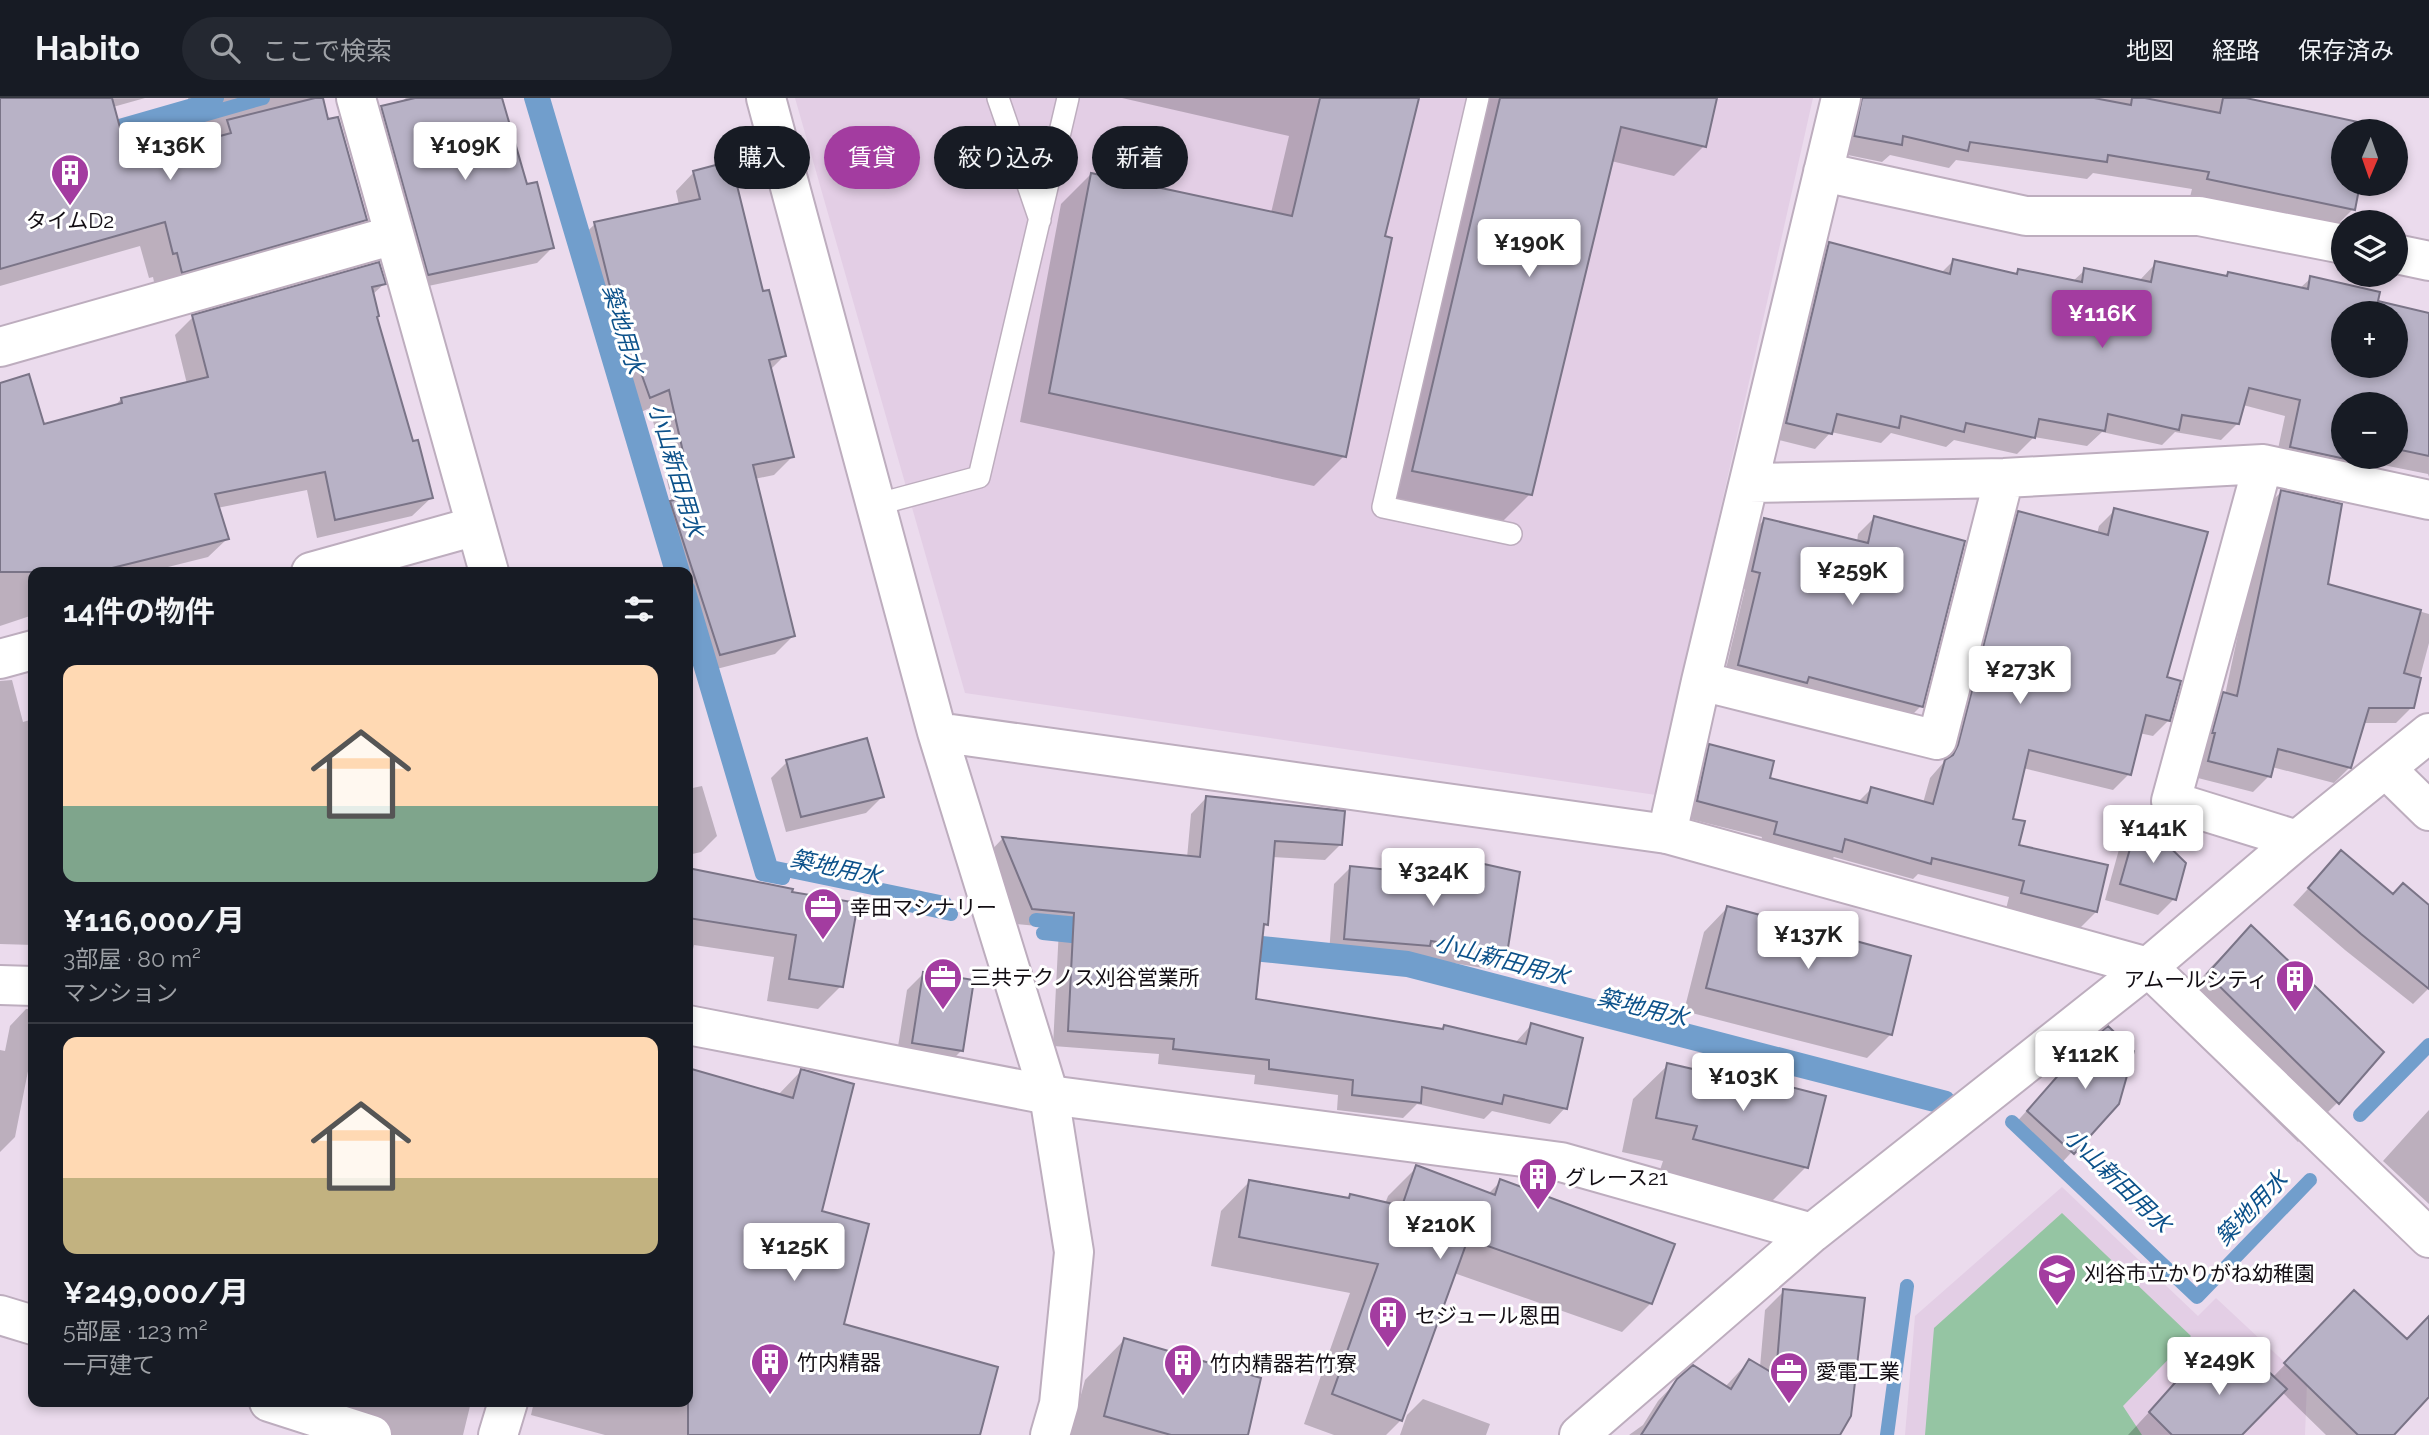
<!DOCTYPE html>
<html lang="ja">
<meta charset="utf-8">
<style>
:root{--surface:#171b24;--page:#242831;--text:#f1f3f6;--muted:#9ea1a6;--line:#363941;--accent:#a33ca0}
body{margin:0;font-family:Raleway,"Noto Sans JP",sans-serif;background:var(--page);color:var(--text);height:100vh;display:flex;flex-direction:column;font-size:26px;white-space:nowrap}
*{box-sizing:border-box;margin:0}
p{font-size:23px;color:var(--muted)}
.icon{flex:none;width:38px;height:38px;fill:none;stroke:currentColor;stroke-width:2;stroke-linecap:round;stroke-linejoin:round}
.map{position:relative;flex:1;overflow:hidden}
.sheet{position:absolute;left:28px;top:469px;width:665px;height:840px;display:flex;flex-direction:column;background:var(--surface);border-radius:14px;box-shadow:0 4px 10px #0003}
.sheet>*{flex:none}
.top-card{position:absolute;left:714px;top:28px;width:665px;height:63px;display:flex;gap:14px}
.needle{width:46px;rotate:182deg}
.tools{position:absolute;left:2331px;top:21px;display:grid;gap:14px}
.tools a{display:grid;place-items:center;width:77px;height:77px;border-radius:50%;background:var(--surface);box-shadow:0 4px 10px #0003;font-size:35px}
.price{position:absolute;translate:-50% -60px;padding:0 16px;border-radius:7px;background:#fff;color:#222;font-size:23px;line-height:46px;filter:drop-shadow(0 2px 4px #0008)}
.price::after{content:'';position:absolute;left:50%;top:42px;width:21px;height:16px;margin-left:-10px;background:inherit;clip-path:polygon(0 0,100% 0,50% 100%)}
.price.selected{background:var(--accent);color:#fff}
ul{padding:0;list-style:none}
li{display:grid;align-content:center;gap:14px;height:371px;padding:0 35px}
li+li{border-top:2px solid var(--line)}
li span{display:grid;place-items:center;height:217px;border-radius:14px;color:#555}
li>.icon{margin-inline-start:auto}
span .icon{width:126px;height:126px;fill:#fffc;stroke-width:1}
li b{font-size:30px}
h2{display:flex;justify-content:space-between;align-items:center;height:84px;padding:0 35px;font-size:30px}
.tag{padding:0 24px;border-radius:32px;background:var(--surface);box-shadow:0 4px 10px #0003;font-size:24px;line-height:63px}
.tag.selected{background:var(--accent);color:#fff}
header{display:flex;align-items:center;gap:42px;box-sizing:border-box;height:98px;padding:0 35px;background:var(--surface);border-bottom:2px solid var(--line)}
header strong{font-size:33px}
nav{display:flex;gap:38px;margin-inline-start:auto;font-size:24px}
.search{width:490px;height:63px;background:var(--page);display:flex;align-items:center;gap:18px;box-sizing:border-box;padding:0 24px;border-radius:38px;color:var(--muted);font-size:26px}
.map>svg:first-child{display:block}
.built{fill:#e3cee5}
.green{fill:#95c5a3}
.shadow{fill:#0003;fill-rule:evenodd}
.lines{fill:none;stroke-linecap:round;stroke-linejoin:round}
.stream{stroke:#719ecc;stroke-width:14}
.building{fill:#b8b2c6;stroke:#7a7487;stroke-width:2;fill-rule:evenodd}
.service-casing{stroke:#bdadbe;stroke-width:24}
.minor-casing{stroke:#bdadbe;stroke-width:42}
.tertiary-casing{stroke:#bdadbe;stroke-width:42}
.service{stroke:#fff;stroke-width:21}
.minor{stroke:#fff;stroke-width:38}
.tertiary{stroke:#fff;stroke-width:38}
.labels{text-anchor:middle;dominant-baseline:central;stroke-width:6;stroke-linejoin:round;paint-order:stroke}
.poi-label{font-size:21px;fill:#130e14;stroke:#fff;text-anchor:start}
.water-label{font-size:23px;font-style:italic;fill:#0c518a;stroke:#fff}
</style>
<header>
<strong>Habito</strong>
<div class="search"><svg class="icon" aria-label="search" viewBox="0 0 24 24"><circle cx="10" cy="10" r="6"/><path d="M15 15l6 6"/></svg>ここで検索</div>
<nav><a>地図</a><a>経路</a><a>保存済み</a></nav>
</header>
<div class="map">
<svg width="2429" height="1337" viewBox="0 0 2429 1337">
<rect width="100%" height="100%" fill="#ebdbed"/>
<path class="built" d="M 795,0 L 1813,0 L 1656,697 L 965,595 Z
M 2062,1089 L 2198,1218 L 2216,1200 L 2307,1285 L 2305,1337 L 1905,1337 L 1915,1218 Z"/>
<path class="green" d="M 2062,1115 L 2191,1238 L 2123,1308 L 2142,1337 L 1925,1337 L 1934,1230 Z"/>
<path class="shadow" d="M 0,0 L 145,0 L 113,9 L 127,66 L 202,43 L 188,0 L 317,0 L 366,121 L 341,146 L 157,198 L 153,179 L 149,180 L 140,148 L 0,188 Z
M 406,0 L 500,0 L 525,88 L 552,150 L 537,165 L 414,191 L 367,25 L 382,10 L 400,5 Z
M 1122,0 L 1417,0 L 1383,140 L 1344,358 L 1314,388 L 1020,324 L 1061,106 L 1091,76 L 1271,115 L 1289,38 Z
M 1479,0 L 1715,0 L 1704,48 L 1674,78 L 1611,63 L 1530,396 L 1500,426 L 1383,402 Z
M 1842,0 L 2237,0 L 2370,28 L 2369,33 L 2343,33 L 2343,86 L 2358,86 L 2353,111 L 2335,129 L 2190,99 L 2192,91 L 2093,75 L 2087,81 L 1956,62 L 1949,70 L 1890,57 L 1882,64 L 1838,55 Z
M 694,74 L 762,195 L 784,258 L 770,272 L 792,359 L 774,377 L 754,381 L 793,538 L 775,556 L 701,575 L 688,533 L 688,474 L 669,474 L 652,423 L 672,404 L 650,310 L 632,318 L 591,204 L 576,144 L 595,126 L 679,107 L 676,93 Z
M 1829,146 L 1941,175 L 1953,163 L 2015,177 L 2019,173 L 2072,184 L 2085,172 L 2139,183 L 2156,165 L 2225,180 L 2229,176 L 2299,191 L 2311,180 L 2375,204 L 2429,217 L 2429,379 L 2428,376 L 2348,360 L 2332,378 L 2275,365 L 2285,318 L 2243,307 L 2237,326 L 2221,342 L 2175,334 L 2162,347 L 2102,334 L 2087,348 L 2034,339 L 2017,356 L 1954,342 L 1946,349 L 1891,335 L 1881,345 L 1831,334 L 1815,351 L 1771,340 L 1813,162 ZM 2343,215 L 2396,215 L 2396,268 L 2343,268 ZM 2343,306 L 2396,306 L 2396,359 L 2343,359 Z
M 384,186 L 372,197 L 375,220 L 411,345 L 431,400 L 412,418 L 317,440 L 307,392 L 217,410 L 227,441 L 208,459 L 148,474 L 33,474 L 33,517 L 0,528 L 0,286 L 42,329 L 113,310 L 121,301 L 187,286 L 175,237 L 193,219 Z
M 2281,394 L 2326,487 L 2429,516 L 2429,545 L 2412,609 L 2396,625 L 2362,625 L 2350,669 L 2334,685 L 2272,669 L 2269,678 L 2253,694 L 2194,679 L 2208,612 L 2225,597 L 2265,410 Z
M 2115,412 L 2165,581 L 2169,622 L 2153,638 L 2139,635 L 2129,676 L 2113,692 L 2023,670 L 2011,722 L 2017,748 L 2096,814 L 2080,830 L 2006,811 L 2009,799 L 1918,776 L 1913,781 L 1834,759 L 1824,769 L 1759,751 L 1762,739 L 1682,719 L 1694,664 L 1710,648 L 1768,681 L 1858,704 L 1871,691 L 1923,705 L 1930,680 L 1943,665 L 2003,431 L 2019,415 L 2097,436 L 2099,428 Z
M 1874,420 L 1921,608 L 1905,624 L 1723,583 L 1745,491 L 1737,489 L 1748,438 L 1764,422 L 1857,444 L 1858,436 Z
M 12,582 L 23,624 L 33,621 L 33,847 L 0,846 L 0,583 Z
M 787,664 L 882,699 L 866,715 L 786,734 L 771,680 Z
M 702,688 L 717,738 L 701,754 L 688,757 L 688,691 Z
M 1206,700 L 1341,746 L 1325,762 L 1272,759 L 1266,826 L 1261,831 L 1254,903 L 1441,932 L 1444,929 L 1515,945 L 1531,927 L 1565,1010 L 1550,1026 L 1492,1013 L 1484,1021 L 1417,1006 L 1403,1020 L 1337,1012 L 1338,997 L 1254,986 L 1255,977 L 1158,966 L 1159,956 L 1053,948 L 1059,830 L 1016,826 L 987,757 L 1002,741 L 1187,760 L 1191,716 Z
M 2139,721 L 2174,801 L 2158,817 L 2105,802 L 2123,737 Z
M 2341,755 L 2392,798 L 2429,809 L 2429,890 L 2413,906 L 2345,852 L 2293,807 Z
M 1475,766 L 1505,855 L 1489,871 L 1417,859 L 1413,863 L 1329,856 L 1334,786 L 1350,770 L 1461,780 Z
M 688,772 L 791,792 L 841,888 L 818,911 L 767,903 L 774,859 L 694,847 L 688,872 Z
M 1727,810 L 1891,936 L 1867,960 L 1684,913 L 1704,834 Z
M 2251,829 L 2382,955 L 2337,1005 L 2298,1044 L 2169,917 L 2211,869 Z
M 923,876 L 962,952 L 946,968 L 896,961 L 907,892 Z
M 26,911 L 33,911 L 33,969 L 29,968 L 15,1039 L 0,1054 L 0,952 L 5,953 L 10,928 Z
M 2084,950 L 2117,1005 L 2056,1071 L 2012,1029 Z
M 1668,967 L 1708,976 L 1712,971 L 1806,1069 L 1771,1104 L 1659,1075 L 1663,1063 L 1622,1054 L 1633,1001 Z
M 688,972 L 778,997 L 801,973 L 819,1114 L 842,1228 L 978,1337 L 605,1337 L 531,1317 L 534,1304 L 688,1304 Z
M 2429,1012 L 2429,1106 L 2383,1063 Z
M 1417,1069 L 1488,1096 L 1501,1083 L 1651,1205 L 1622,1234 L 1454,1175 L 1401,1322 L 1386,1337 L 1334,1337 L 1304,1326 L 1350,1195 L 1211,1168 L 1221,1113 L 1250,1083 L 1347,1102 L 1351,1098 L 1385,1106 L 1388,1098 Z
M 1784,1193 L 1838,1337 L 1629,1337 L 1643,1327 L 1658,1303 L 1678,1282 L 1725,1289 L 1749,1263 L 1760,1269 L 1765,1212 Z
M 2339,1211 L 2407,1243 L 2429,1235 L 2429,1296 L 2392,1337 L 2326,1337 L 2282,1294 L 2239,1337 L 2128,1337 L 2197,1262 L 2210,1275 L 2272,1280 Z
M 1124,1242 L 1246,1337 L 1070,1337 L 1085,1282 Z
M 1423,1301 L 1490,1326 L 1486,1337 L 1400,1337 L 1407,1317 Z
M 271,1304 L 471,1304 L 463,1337 L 349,1337 Z"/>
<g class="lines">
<path class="stream" d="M 531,0 L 672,474
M 543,0 L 683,474
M 102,33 L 217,0
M 106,45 L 263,0
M 688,490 L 771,769 L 945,805
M 688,526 L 762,776 L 783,780
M 909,807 L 951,816
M 1036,822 L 1090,827
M 1043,835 L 1091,840
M 1243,843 L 1408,860 L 1947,1000
M 1243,855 L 1407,872 L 1938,1008
M 2360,1017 L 2429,947
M 2012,1024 L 2197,1199 L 2310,1082
M 1887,1337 L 1907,1188"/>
</g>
<path class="building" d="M 0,0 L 112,0 L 129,63 L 231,35 L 227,22 L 315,0 L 323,0 L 328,21 L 338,19 L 367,122 L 182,175 L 177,155 L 173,156 L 165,124 L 0,171 Z
M 415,0 L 502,0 L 527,86 L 537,84 L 554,150 L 428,177 L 381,8 Z
M 1320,0 L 1419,0 L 1385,138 L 1392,140 L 1346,359 L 1049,295 L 1091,75 L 1292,118 Z
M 1500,0 L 1717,0 L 1706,49 L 1621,29 L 1532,397 L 1412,373 Z
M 1862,0 L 2094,0 L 2131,7 L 2132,0 L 2145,0 L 2220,15 L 2223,0 L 2246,0 L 2372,27 L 2371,33 L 2343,33 L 2343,86 L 2360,86 L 2355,112 L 2207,81 L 2209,74 L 2108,57 L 2107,64 L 1970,44 L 1968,53 L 1903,38 L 1902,47 L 1854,38 Z
M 731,63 L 763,193 L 769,192 L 786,258 L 769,262 L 794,359 L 753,367 L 795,538 L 720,557 L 670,403 L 693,398 L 669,292 L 650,300 L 609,185 L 594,124 L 700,101 L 693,73 Z
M 1829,144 L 1950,176 L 1953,161 L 2017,176 L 2018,171 L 2082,184 L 2084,170 L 2151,184 L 2155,163 L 2227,178 L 2228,174 L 2308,191 L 2310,178 L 2380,194 L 2378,203 L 2429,215 L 2429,358 L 2396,351 L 2396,306 L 2343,306 L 2343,359 L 2350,359 L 2350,362 L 2290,349 L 2300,302 L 2249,290 L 2239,326 L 2182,317 L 2179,332 L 2108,316 L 2105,333 L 2039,321 L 2035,340 L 1966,325 L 1964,334 L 1901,318 L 1899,330 L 1837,316 L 1832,336 L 1786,325 ZM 2343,215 L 2396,215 L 2396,268 L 2343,268 Z
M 379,164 L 386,186 L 372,189 L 379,218 L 377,219 L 413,343 L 418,342 L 433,400 L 335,422 L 325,374 L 215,396 L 229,441 L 96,474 L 0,474 L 0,285 L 29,276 L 44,326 L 122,305 L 121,300 L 208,279 L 192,217 Z
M 2281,392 L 2342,406 L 2328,486 L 2421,512 L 2404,575 L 2421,580 L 2414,610 L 2369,610 L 2351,670 L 2278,651 L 2271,679 L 2208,663 L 2215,635 L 2212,635 L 2223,594 L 2237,598 Z
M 2114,410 L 2208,434 L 2167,579 L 2181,583 L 2170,623 L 2146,617 L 2131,677 L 2029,652 L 2013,721 L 2025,723 L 2019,747 L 2108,767 L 2097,814 L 2021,795 L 2024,783 L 1932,760 L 1931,766 L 1845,741 L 1842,754 L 1774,736 L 1777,724 L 1697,703 L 1709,646 L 1774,663 L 1770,680 L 1867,705 L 1871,689 L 1933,706 L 1945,662 L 1953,657 L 1958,647 L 2018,413 L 2108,437 Z
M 1874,418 L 1965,443 L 1923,609 L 1809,579 L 1807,585 L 1738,567 L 1760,475 L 1752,473 L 1764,420 L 1868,445 Z
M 867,640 L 884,699 L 801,719 L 786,662 Z
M 1206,698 L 1345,713 L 1342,747 L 1275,743 L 1268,827 L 1264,826 L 1256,901 L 1443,931 L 1444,927 L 1526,946 L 1531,925 L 1583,940 L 1567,1011 L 1504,997 L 1502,1006 L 1422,989 L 1421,1005 L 1352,997 L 1353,982 L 1269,971 L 1269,962 L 1173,951 L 1174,941 L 1068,933 L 1074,815 L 1032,811 L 1002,739 L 1200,759 Z
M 2139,719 L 2186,765 L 2176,802 L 2120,786 Z
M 2341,752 L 2393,796 L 2403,785 L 2429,807 L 2429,891 L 2361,836 L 2308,790 Z
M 1475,764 L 1520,774 L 1507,856 L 1431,843 L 1430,848 L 1344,841 L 1350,768 L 1472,780 Z
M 688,770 L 793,791 L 792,794 L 858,805 L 843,889 L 789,881 L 796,837 L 688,820 Z
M 1727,808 L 1911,858 L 1892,937 L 1706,890 Z
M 2251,827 L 2384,954 L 2339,1006 L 2207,876 Z
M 923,874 L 974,882 L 963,953 L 912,945 Z
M 2108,928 L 2134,953 L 2119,1006 L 2074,1056 L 2027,1013 L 2083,949 Z
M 1667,965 L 1710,975 L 1712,969 L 1826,998 L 1808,1070 L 1693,1041 L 1697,1028 L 1656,1020 Z
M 688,970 L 793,1000 L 801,971 L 854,986 L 822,1113 L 869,1126 L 844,1226 L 998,1269 L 980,1337 L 688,1337 Z
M 1416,1067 L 1495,1097 L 1500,1081 L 1675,1146 L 1652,1206 L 1468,1141 L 1402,1323 L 1332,1296 L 1378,1166 L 1239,1139 L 1249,1082 L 1349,1100 L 1350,1096 L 1402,1108 Z
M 1783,1191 L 1865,1200 L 1851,1318 L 1840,1337 L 1641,1337 L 1677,1281 L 1693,1267 L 1731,1291 L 1749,1261 L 1776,1277 Z
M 2354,1192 L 2407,1241 L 2429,1218 L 2429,1299 L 2394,1337 L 2358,1337 L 2284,1265 Z
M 1124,1240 L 1261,1280 L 1248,1337 L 1171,1337 L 1104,1318 Z
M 2238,1245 L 2287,1291 L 2242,1337 L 2172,1337 L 2149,1314 L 2197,1260 L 2211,1273 Z"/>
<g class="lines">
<defs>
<path id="service" d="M 998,0 L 1040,122
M 1478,0 L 1383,409 L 1511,436
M 875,407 L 979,379 L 1068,0"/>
<path id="minor" d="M 356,0 L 489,474
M 1823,74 L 2026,118 L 2199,118 L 2343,146
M 2396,156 L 2429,163
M 0,249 L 394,137
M 2263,366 L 2171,703 L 2297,742
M 1749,385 L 2004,380 L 2263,366 L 2429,402
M 311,474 L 476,428
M 0,561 L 33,552
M 1701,583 L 1937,642 L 2004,380
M 2386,671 L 2429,713
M 1667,736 L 1701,583 L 1841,0
M 2148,869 L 2429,1140
M 0,887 L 33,888
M 688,927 L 1049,997 L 1561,1064 L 1812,1135
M 0,1217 L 33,1227
M 269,1304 L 372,1337
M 498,1337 L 508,1304
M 1579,1337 L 1812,1135 L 2148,869 L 2297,742 L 2429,635"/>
<path id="tertiary" d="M 766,0 L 937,634 L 1049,997 L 1074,1154 L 1059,1306 L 1050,1337
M 937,634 L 1667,736 L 2148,869"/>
</defs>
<use href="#service" class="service-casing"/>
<use href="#minor" class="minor-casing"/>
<use href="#tertiary" class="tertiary-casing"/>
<use href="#service" class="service"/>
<use href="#minor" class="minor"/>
<use href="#tertiary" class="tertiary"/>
</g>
<defs>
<symbol id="building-pin" viewBox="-11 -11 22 30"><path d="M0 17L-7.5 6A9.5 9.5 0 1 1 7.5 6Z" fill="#a33ca0" stroke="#fff"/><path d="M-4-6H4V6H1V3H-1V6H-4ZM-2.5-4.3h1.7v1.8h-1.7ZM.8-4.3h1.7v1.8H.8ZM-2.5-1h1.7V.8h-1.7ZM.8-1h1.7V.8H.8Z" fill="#fff"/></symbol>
<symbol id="office-pin" viewBox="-11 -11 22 30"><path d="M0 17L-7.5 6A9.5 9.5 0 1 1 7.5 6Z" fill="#a33ca0" stroke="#fff"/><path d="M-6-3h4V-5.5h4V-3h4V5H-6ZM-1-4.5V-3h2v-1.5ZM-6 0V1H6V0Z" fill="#fff"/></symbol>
<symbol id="school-pin" viewBox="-11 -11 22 30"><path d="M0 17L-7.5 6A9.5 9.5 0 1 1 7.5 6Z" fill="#a33ca0" stroke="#fff"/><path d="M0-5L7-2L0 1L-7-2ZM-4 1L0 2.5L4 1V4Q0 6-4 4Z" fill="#fff"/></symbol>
</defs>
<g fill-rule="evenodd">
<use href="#building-pin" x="48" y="53" width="44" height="60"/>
<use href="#office-pin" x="801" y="787" width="44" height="60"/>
<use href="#office-pin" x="921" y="857" width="44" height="60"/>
<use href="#building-pin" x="2273" y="859" width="44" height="60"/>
<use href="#building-pin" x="1516" y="1057" width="44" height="60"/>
<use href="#school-pin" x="2035" y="1153" width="44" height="60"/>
<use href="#building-pin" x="1366" y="1195" width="44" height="60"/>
<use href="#building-pin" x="748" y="1242" width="44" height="60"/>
<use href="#building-pin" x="1161" y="1243" width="44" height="60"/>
<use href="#office-pin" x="1767" y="1251" width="44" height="60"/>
</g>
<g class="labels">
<g class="poi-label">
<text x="70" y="122" text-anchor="middle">タイムD2</text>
<text x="850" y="809">幸田マシナリー</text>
<text x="970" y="879">三共テクノス刈谷営業所</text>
<text x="2268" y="881" text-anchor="end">アムールシティ</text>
<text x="1565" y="1079">グレース21</text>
<text x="2084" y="1175">刈谷市立かりがね幼稚園</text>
<text x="1415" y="1217">セジュール恩田</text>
<text x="797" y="1264">竹内精器</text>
<text x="1210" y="1265">竹内精器若竹寮</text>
<text x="1816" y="1273">愛電工業</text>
</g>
<g class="water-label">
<text transform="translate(624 231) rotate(73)">築地用水</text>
<text transform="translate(677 372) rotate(73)">小山新田用水</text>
<text transform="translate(836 769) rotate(12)">築地用水</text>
<text transform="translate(1502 861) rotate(15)">小山新田用水</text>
<text transform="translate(1643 909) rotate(14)">築地用水</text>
<text transform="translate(2118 1082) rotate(44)">小山新田用水</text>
<text transform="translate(2251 1110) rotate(-46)">築地用水</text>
</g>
</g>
</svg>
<div class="tools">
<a><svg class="needle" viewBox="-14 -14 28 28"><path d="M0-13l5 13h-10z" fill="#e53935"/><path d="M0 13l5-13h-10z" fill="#9ea1a6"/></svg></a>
<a><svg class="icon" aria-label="layers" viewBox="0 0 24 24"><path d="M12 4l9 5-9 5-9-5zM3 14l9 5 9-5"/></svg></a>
<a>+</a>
<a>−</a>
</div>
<b class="price" style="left:170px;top:84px">¥136K</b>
<b class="price" style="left:465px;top:84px">¥109K</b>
<b class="price" style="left:1529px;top:181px">¥190K</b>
<b class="price selected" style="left:2102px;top:252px">¥116K</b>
<b class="price" style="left:1852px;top:509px">¥259K</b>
<b class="price" style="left:2020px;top:608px">¥273K</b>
<b class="price" style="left:2153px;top:767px">¥141K</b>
<b class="price" style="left:1433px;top:810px">¥324K</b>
<b class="price" style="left:1808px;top:873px">¥137K</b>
<b class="price" style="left:2085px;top:993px">¥112K</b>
<b class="price" style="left:1743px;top:1015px">¥103K</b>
<b class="price" style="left:1440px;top:1163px">¥210K</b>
<b class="price" style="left:794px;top:1185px">¥125K</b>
<b class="price" style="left:2219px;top:1299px">¥249K</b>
<div class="top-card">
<a class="tag">購入</a>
<a class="tag selected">賃貸</a>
<a class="tag">絞り込み</a>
<a class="tag">新着</a>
</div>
<section class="sheet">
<h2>14件の物件<svg class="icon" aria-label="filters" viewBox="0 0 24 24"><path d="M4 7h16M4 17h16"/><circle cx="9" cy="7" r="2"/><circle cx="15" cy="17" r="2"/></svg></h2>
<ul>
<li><span style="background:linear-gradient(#ffd9b3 65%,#7fa58c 0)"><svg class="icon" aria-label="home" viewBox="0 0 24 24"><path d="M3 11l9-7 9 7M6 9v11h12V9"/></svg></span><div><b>¥116,000/月</b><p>3部屋 · 80 m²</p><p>マンション</p></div></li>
<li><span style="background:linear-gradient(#ffd9b3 65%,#c2b280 0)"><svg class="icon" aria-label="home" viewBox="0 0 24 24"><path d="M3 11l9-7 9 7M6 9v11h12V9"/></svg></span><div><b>¥249,000/月</b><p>5部屋 · 123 m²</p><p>一戸建て</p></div></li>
</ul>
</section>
</div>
